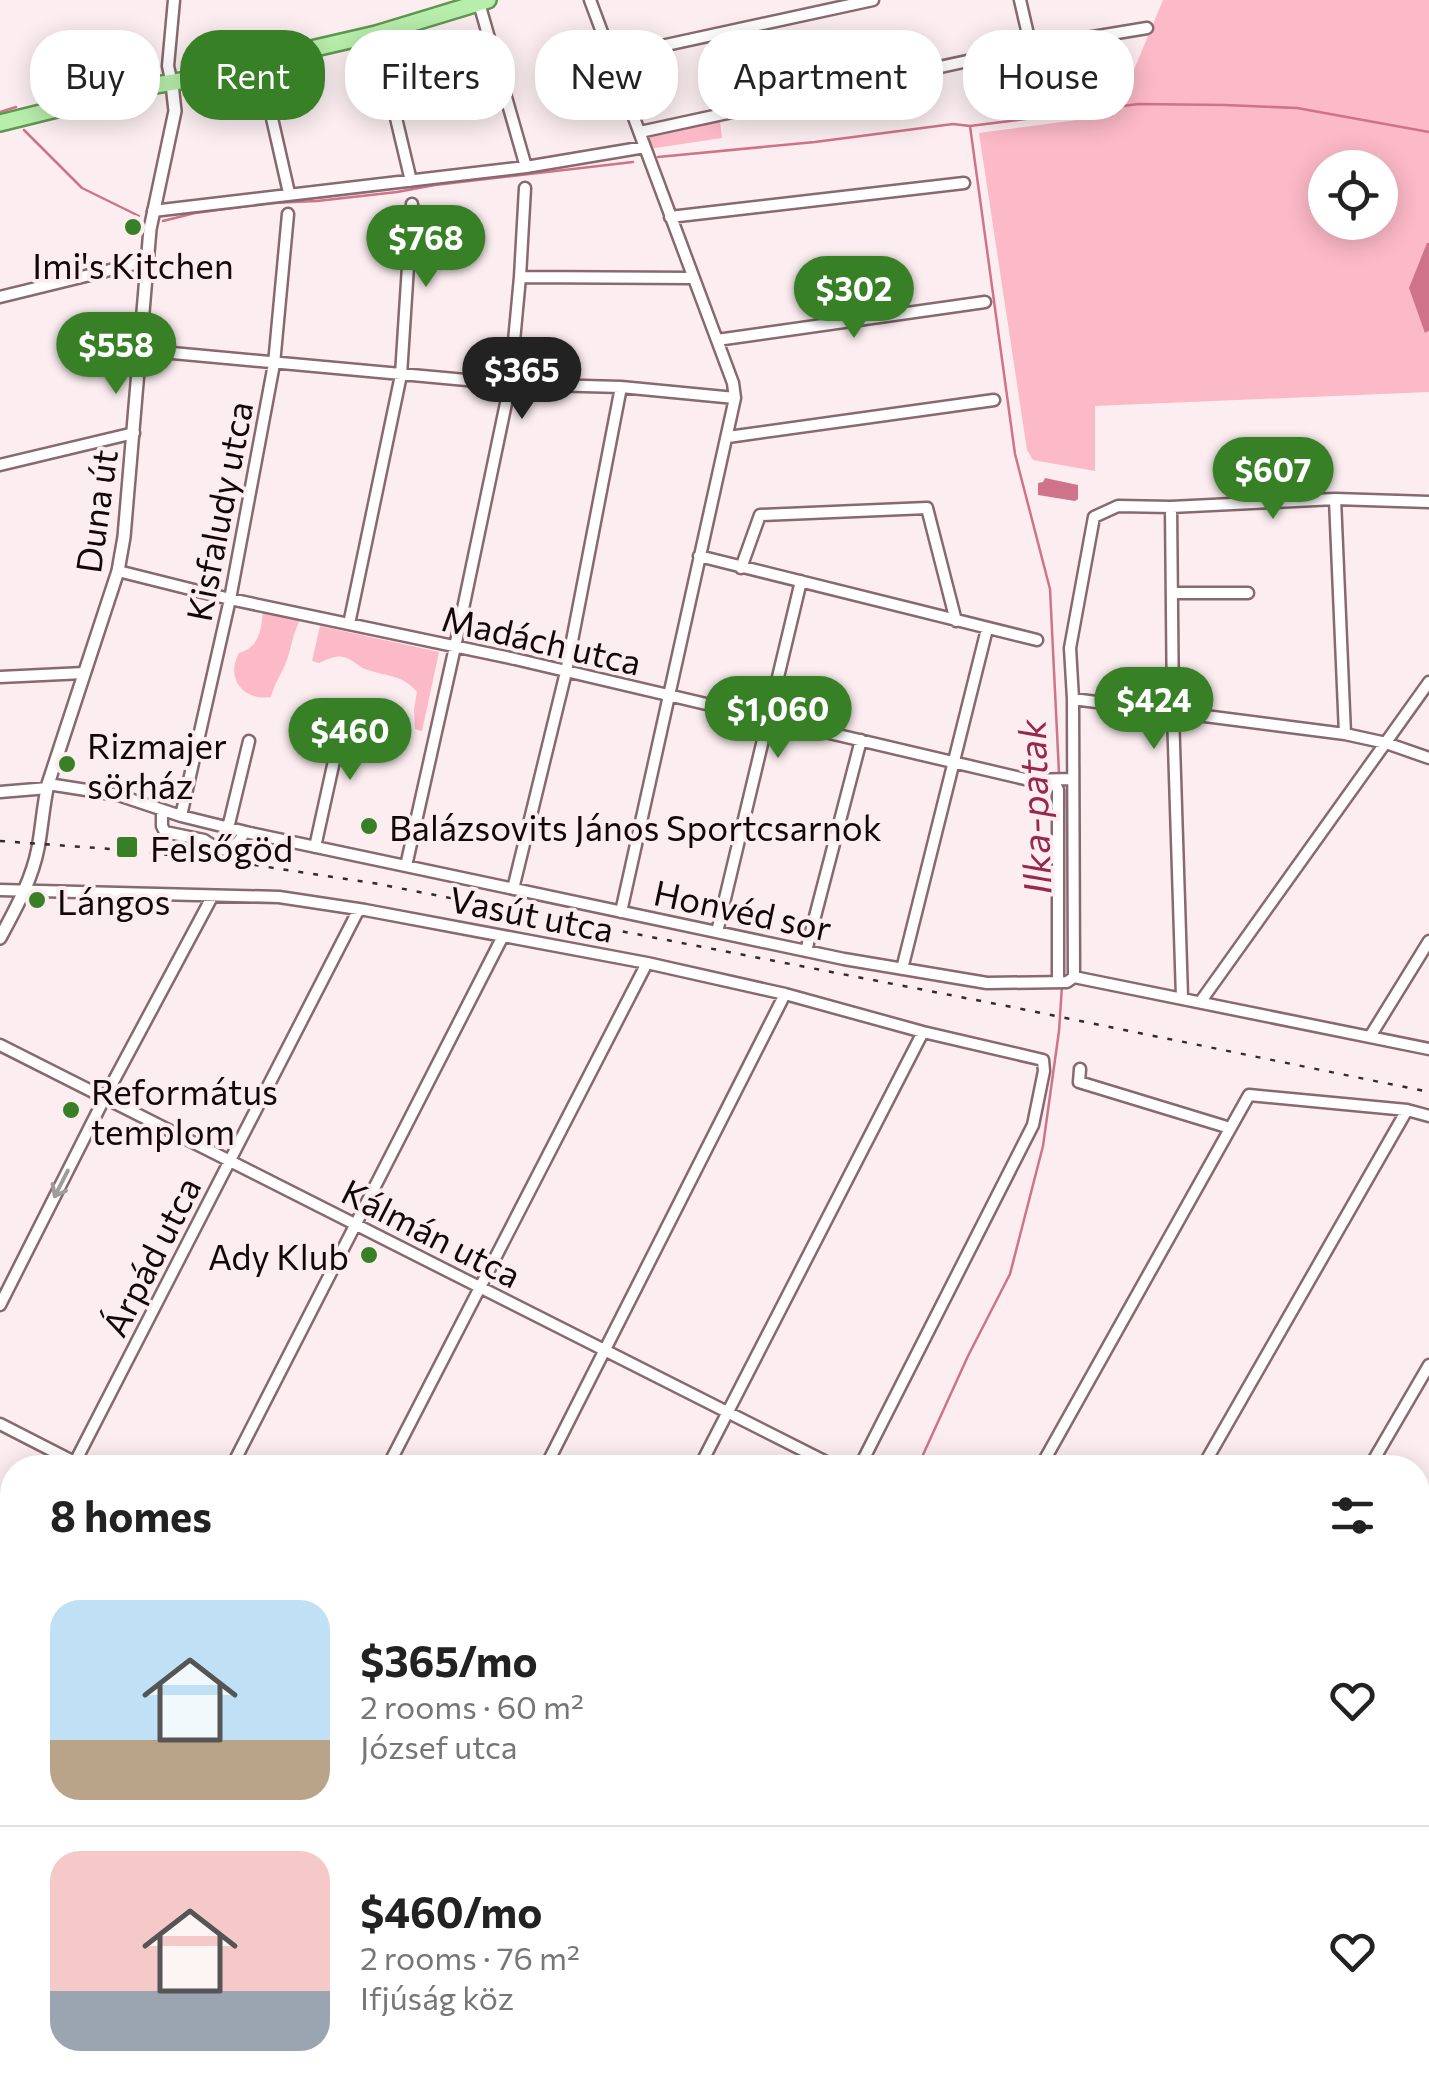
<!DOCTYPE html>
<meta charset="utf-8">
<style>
:root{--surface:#fff;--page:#f2f2f2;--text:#222;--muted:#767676;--line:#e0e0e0;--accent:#388026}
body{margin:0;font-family:Commissioner,sans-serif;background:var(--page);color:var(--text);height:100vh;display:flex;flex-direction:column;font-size:38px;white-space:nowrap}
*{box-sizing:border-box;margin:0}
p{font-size:32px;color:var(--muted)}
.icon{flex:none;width:55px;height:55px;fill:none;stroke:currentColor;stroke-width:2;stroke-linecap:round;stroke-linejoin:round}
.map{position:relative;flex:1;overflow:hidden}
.details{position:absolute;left:0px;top:1455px;width:1430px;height:642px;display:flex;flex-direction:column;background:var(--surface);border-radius:40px 40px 0 0;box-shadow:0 5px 25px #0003}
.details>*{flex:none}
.hud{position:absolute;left:30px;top:30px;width:1370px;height:90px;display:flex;gap:20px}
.fabs{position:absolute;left:1308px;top:150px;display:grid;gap:20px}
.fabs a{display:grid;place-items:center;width:90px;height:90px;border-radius:50%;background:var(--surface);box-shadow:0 5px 25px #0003;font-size:50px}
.price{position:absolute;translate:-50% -85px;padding:0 22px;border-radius:35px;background:var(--accent);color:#fff;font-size:32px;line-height:65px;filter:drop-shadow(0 2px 5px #0008)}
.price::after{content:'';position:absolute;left:50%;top:60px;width:30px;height:22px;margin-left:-15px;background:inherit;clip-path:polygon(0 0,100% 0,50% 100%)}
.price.on{background:#222;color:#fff}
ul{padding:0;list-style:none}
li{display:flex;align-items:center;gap:30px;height:250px;padding:0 50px}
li+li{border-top:2px solid var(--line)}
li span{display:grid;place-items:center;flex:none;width:280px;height:200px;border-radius:30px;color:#555}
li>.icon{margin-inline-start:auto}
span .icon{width:120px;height:120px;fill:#fffc;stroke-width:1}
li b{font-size:42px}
h2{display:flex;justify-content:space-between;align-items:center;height:120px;padding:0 50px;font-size:42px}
.pill{padding:0 35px;border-radius:40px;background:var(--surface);box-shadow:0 5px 25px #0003;font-size:35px;line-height:90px}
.pill.on{background:var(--accent);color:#fff}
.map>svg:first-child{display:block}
.green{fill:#fcb9c7;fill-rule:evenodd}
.water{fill:#ce7389}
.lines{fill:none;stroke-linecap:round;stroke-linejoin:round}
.stream{stroke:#ce7389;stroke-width:2.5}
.minor-casing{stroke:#87696f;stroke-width:15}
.tertiary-casing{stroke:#87696f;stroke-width:16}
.primary-casing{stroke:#5f9650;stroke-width:20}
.minor{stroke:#fff;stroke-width:10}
.tertiary{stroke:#fff;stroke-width:11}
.primary{stroke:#b8eeac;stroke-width:15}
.rail{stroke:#352a2c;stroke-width:2.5;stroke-dasharray:5 10;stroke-linecap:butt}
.oneway{stroke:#a09c9d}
.poi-dot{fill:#388026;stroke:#fceef0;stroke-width:4}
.labels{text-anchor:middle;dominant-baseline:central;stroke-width:8;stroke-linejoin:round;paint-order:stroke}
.poi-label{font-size:35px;fill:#12080a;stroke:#fceef0;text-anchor:start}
.street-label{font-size:35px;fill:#12080a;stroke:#fceef0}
.water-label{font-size:38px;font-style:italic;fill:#95284c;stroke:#fceef0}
</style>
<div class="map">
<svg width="1429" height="2096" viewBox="0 0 1429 2096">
<rect width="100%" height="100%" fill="#fceef0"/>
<path class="green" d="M 1163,0 L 1429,0 L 1429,243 L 1427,244 L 1426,333 L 1429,331 L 1429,392 L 1095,406 L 1095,471 L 1033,460 L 1027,450 L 979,133 L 1115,115 ZM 1325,168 L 1380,168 L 1380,222 L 1325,222 Z
M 720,121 L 722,138 L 649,149 L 646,140 L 648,138 Z
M 263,612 L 298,618 L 299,622 C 292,636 291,651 285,665 C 280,676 274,685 271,697 C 243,701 225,678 239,653 C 259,647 261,631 263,612 Z
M 320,626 L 439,652 L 422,731 L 415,729 L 414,709 L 417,692 C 404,675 384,676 365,669 C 358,666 351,658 343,657 C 335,655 326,660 319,663 L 312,661 Z
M 1429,1692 L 1429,2096 L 1263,2096 L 1269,2085 L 1418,2085 L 1418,1799 L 1426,1786 L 1418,1778 L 1418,1712 Z
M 305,2085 L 557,2085 L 554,2096 L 298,2096 Z"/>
<path class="water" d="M 1427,243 L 1429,243 L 1429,331 L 1425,333 L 1409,288 Z
M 1045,478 L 1078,485 L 1078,499 L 1075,501 L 1038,495 L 1038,483 L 1043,482 Z"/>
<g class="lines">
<path class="stream" d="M 0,112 L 16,107
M 970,126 L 1015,454 L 1050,589 L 1059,773
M 24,130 L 82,188 L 139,216
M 658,157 L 815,142 L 953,124 L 970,126 L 1010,121 L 1138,104 L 1225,105 L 1297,108 L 1429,132
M 163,221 L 195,213 L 270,203 L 317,201 L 397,192 L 435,185 L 633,162
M 1063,926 L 1063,968
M 917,1468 L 968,1356 L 1010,1274 L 1043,1146 L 1059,1031 L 1062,986
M 363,2096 L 373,2085"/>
<defs>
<path id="minor" d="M 590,0 L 733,383 L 735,398 L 621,912
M 1020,0 L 1046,112
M 479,3 L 526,167
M 376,34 L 411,181
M 611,57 L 873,0
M 259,61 L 289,193
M 172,84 L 168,66 L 174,0
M 640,132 L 1032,47 L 1147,28
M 153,211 L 526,167 L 645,147
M 670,217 L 964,183
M 520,277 L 693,278
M 0,297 L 147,261
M 717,340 L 985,302
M 140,350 L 510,384 L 621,387 L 735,398
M 728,437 L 994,400
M 0,465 L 134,433
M 1335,499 L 1345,734
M 1171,507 L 1173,713 L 1182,997
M 699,556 L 1037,640
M 741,568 L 760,515 L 927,508 L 956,621
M 118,571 L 230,599 L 515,659 L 1029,780 L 1071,779
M 1173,593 L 1248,593
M 349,624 L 401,375 L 412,204
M 0,677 L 84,673
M 1073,699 L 1345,734 L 1386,743 L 1429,758
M 1053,780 L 1058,790 L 1058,982
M 48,784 L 118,795 L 181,816 L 250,833 L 844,959 L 987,983 L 1067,982 L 1074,977 L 1429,1049
M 0,792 L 48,788
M 162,810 L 162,826 L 165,832 L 204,840 L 218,849 L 228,850 L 239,841 L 245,832
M 181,816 L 230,599 L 274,364 L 288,214
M 228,828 L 249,741
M 315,847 L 345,711
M 406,866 L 455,647 L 510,384 L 520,277 L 525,188
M 513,889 L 566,672 L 621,387
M 0,890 L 279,897 L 365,910 L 647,963 L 785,994 L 923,1032 L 1043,1060 L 1044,1071 L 1033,1125 L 859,1468
M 717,932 L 801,581
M 806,951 L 861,740
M 902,969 L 987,629
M 1074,977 L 1073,699 L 1070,648 L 1094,517 L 1118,506 L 1171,507 L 1335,499 L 1429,502
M 1201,1001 L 1429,682
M 1371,1035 L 1429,941
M 0,1045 L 838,1468
M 1080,1069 L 1079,1082 L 1230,1128
M 0,1305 L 105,1097 L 212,897
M 0,1424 L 86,1468
M 72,1468 L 359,909
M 231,1468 L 503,936
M 387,1468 L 647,963
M 545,1468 L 785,994
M 699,1468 L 923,1032
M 1040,1468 L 1249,1095 L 1407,1110 L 1429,1116
M 1202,1468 L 1407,1110
M 1369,1468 L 1429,1365
M 0,1610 L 12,1585
M 1418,1644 L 1429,1624
M 0,1926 L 12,1901
M 0,2045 L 12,2051
M 85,2085 L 108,2096
M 69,2096 L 74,2085
M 151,2096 L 157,2085
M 606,2096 L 610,2085
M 736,2096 L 740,2085
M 888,2096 L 892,2085
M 1005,2096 L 1009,2085
M 1171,2096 L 1175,2085"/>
<path id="tertiary" d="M 0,938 C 15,910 32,880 38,848 C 42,827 43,806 48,784 L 118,571 L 124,537 L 150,229 L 175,111 L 172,84"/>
<path id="primary" d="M 0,123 L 150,86 L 198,78 L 259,61 L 376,34 L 488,0"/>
</defs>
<use href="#minor" class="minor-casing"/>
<use href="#tertiary" class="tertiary-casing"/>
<use href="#primary" class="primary-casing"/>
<use href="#minor" class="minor"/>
<use href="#tertiary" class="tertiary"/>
<use href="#primary" class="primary"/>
<path class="rail" d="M 0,841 L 125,850 L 248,864 L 373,883 L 1017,1008 L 1429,1092"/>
</g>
<defs><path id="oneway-shaft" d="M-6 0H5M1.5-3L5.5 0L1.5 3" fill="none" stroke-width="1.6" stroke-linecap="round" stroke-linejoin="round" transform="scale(2.5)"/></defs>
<use class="oneway" href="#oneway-shaft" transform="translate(61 1184) rotate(117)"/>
<g class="poi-dot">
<circle cx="133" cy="227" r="10"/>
<circle cx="67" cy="764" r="10"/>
<circle cx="369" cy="826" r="10"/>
<rect x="115" y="835" width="24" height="24" rx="5"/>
<circle cx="37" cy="900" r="10"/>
<circle cx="71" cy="1110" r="10"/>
<circle cx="369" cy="1255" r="10"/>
</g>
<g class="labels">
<g class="poi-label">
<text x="133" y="264" text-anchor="middle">Imi's Kitchen</text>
<text x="87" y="744">Rizmajer<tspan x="87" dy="40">sörház</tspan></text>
<text x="389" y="826">Balázsovits János Sportcsarnok</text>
<text x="150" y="847">Felsőgöd</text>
<text x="57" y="900">Lángos</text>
<text x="91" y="1090">Református<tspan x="91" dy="40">templom</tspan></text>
<text x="349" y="1255" text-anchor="end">Ady Klub</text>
</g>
<g class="street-label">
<text transform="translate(95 511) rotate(-82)">Duna út</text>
<text transform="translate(218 511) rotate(-79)">Kisfaludy utca</text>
<text transform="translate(542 639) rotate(13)">Madách utca</text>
<text transform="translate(743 909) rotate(12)">Honvéd sor</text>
<text transform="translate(532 913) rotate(11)">Vasút utca</text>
<text transform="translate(432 1232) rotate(27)">Kálmán utca</text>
<text transform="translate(150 1256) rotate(-63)">Árpád utca</text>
</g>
<g class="water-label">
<text transform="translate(1033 807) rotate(-92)">Ilka-patak</text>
</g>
</g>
</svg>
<div class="fabs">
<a><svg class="icon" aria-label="locate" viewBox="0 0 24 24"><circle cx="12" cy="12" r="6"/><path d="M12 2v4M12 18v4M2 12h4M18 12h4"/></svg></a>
</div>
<b class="price" style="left:426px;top:290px">$768</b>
<b class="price" style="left:854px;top:341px">$302</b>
<b class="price" style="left:116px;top:397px">$558</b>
<b class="price on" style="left:522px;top:422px">$365</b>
<b class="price" style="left:1273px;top:522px">$607</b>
<b class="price" style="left:1154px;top:752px">$424</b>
<b class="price" style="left:778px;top:761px">$1,060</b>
<b class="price" style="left:350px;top:783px">$460</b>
<div class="hud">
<a class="pill">Buy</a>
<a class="pill on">Rent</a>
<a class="pill">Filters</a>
<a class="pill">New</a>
<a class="pill">Apartment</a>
<a class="pill">House</a>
</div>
<section class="details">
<h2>8 homes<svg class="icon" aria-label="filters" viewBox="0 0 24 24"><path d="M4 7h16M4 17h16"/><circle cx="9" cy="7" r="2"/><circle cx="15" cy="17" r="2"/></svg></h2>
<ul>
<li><span style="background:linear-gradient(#bfe0f5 70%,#b9a48a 0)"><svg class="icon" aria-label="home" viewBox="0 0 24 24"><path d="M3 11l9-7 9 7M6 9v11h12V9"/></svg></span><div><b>$365/mo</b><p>2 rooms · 60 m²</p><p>József utca</p></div><svg class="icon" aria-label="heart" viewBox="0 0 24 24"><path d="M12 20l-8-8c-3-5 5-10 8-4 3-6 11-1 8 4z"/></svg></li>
<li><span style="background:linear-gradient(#f6c9c9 70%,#9aa5b1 0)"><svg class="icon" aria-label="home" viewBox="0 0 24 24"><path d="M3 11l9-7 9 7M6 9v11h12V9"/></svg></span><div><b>$460/mo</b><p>2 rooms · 76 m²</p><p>Ifjúság köz</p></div><svg class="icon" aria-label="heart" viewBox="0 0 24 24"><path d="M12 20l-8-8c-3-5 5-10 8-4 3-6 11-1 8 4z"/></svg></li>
</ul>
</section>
</div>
